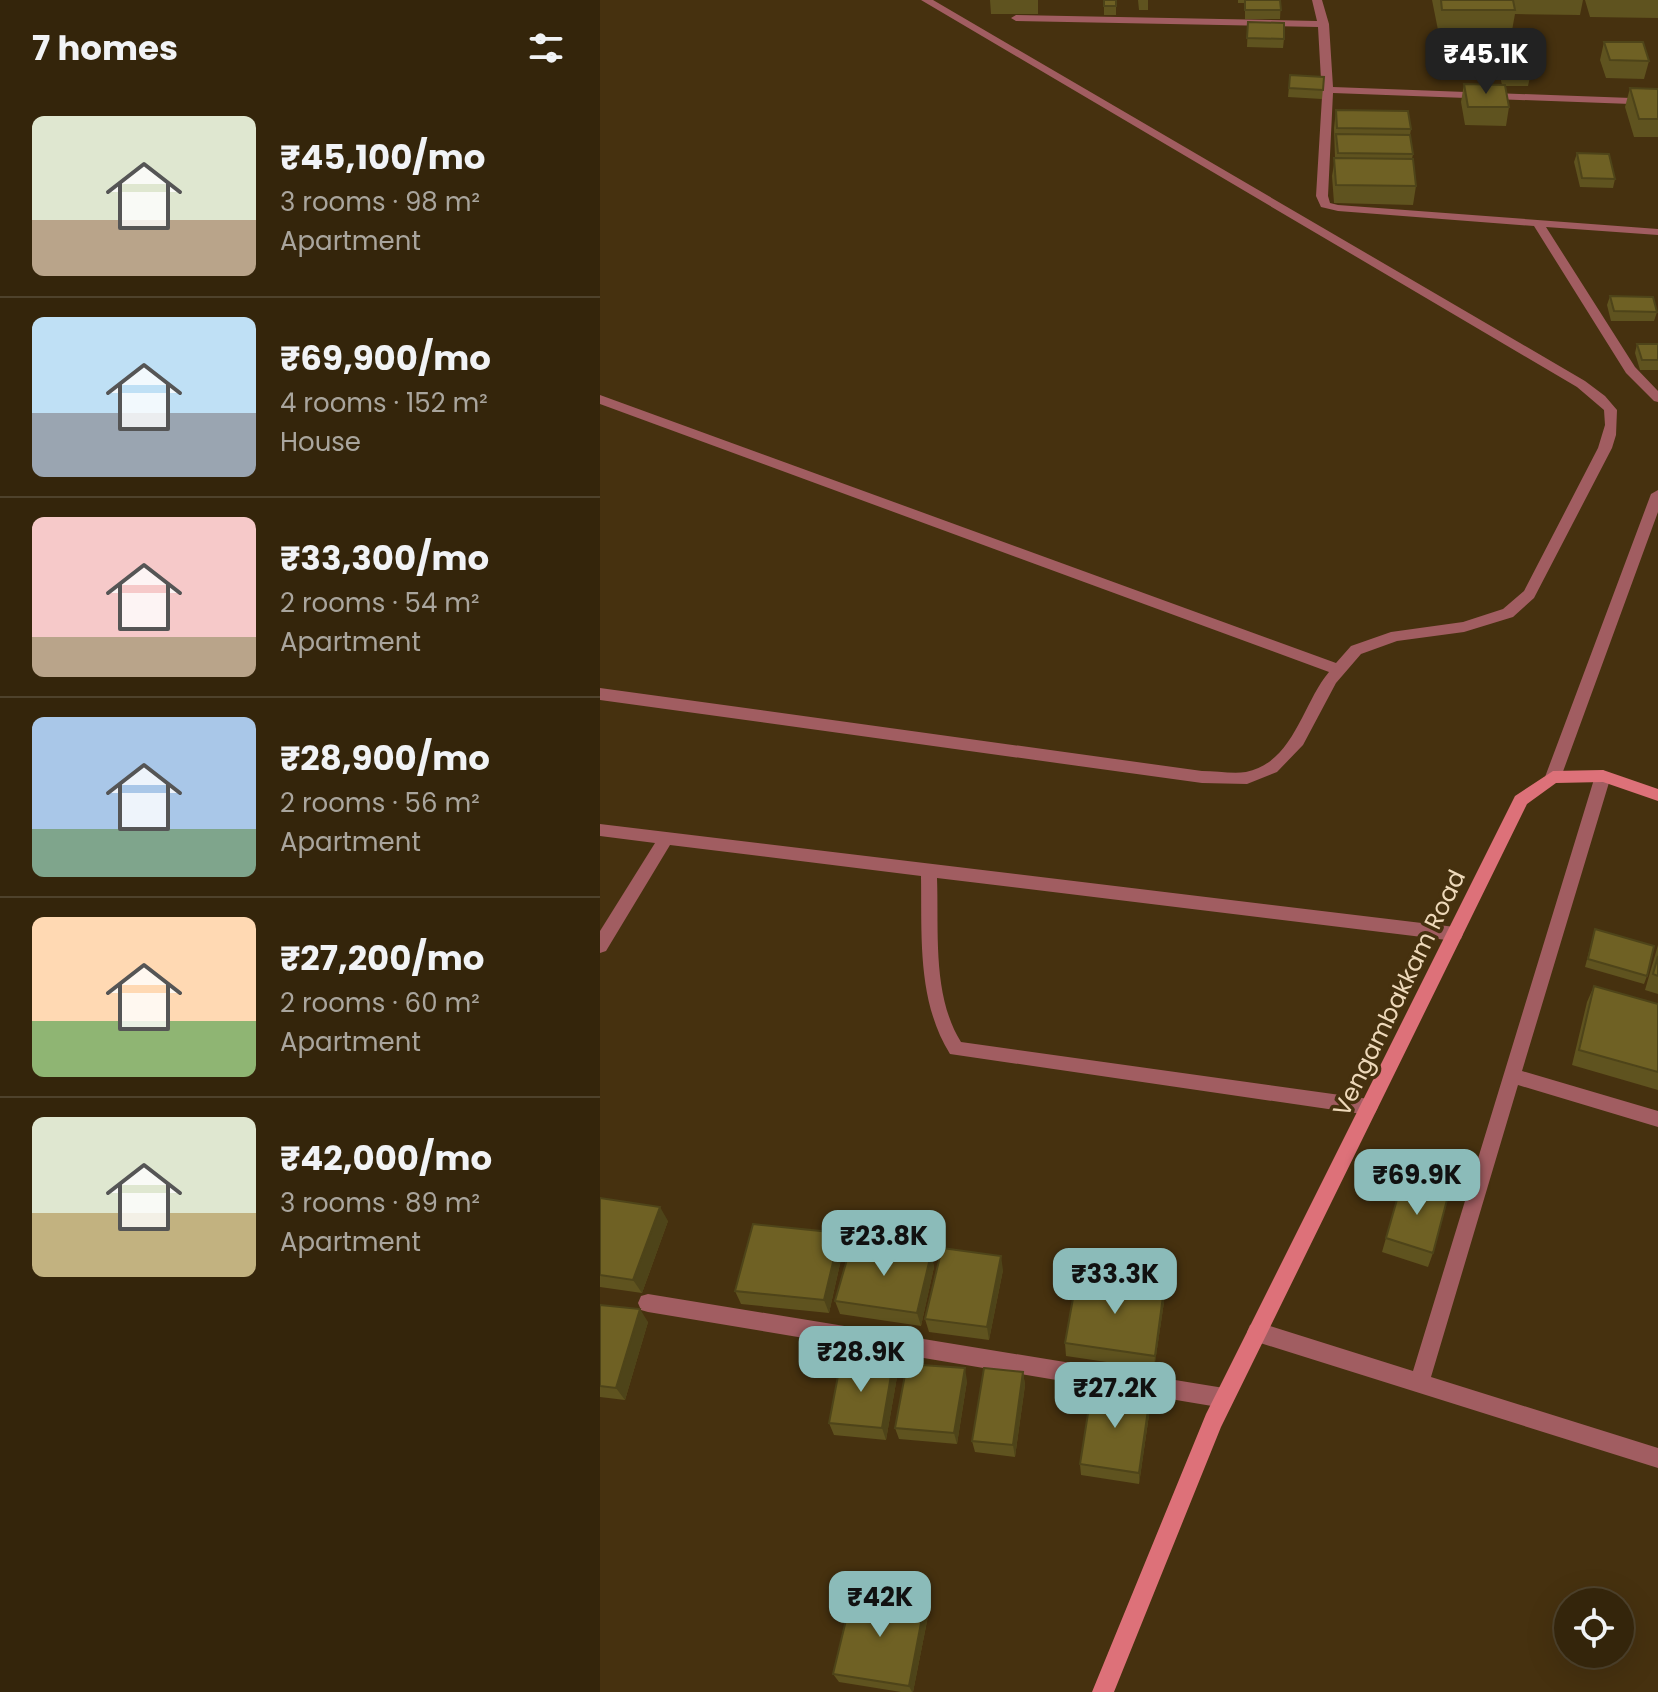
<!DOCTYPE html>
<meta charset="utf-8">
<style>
:root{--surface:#34250b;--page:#3f3119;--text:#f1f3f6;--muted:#a9a59d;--line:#4e422c;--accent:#8bbbb9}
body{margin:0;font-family:Poppins,sans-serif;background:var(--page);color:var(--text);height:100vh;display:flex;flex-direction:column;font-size:30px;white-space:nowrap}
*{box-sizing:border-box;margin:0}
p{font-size:26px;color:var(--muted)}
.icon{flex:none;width:44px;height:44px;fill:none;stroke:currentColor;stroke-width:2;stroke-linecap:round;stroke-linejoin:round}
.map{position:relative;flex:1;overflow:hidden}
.details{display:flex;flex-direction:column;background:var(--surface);width:600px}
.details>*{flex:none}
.controls{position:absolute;left:954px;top:1588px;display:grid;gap:16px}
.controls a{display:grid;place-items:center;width:80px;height:80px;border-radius:50%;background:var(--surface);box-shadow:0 8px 32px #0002,0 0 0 2px var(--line);font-size:40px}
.price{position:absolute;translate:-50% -68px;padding:0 18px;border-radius:16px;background:var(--accent);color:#111;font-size:26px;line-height:52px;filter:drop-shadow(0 2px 4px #0008)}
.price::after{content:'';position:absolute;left:50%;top:48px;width:24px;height:18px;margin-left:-12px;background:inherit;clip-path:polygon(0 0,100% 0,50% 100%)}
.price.active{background:#222;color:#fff}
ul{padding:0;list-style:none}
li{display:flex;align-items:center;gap:24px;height:200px;padding:0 32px}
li+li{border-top:2px solid var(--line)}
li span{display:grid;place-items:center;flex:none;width:224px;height:160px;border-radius:12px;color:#555}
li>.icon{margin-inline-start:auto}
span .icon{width:96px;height:96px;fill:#fffc;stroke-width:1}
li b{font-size:34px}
h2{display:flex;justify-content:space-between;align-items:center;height:96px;padding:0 32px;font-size:34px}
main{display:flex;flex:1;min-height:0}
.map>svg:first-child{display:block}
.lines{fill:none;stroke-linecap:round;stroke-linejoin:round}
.lane{fill:#a15d61;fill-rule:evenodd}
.street{fill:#a15d61;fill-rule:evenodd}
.secondary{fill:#dd7179;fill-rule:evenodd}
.wall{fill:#5f531f}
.shaded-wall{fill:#4e4419}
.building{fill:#6f6124;stroke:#4e4419;stroke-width:2}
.labels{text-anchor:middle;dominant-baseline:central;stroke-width:7;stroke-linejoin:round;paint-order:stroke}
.street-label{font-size:24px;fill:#eed9ba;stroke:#46310f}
</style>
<main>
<section class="details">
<h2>7 homes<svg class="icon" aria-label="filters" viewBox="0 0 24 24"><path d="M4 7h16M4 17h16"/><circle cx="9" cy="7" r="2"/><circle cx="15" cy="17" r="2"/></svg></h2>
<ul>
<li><span style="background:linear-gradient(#dfe7d0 65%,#b9a48a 0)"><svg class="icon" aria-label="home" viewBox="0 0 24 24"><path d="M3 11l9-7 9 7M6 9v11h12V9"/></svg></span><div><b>₹45,100/mo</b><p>3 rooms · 98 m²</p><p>Apartment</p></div></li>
<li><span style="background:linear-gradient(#bfe0f5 60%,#9aa5b1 0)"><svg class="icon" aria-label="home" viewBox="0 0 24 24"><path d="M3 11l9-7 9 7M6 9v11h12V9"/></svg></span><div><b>₹69,900/mo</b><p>4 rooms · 152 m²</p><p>House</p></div></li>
<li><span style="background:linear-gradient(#f6c9c9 75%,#b9a48a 0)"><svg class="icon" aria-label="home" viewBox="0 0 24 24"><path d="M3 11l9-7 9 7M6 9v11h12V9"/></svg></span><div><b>₹33,300/mo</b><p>2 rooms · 54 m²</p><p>Apartment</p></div></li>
<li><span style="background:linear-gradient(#a9c7e8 70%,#7fa58c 0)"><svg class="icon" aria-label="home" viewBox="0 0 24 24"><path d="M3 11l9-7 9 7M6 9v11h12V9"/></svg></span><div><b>₹28,900/mo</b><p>2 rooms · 56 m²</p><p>Apartment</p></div></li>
<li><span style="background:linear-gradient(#ffd9b3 65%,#8fb573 0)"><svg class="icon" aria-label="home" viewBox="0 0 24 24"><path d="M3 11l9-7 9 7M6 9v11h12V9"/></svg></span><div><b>₹27,200/mo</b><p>2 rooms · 60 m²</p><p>Apartment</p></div></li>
<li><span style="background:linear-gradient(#dfe7d0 60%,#c2b280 0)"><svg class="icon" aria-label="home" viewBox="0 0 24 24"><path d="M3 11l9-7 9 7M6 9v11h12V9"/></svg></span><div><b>₹42,000/mo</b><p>3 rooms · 89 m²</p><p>Apartment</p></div></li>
</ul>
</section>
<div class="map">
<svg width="1058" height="1692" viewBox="0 0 1058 1692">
<rect width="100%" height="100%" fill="#46310f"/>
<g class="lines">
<path class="lane" d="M 321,0 L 333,0 L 985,381 L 1005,396 L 1017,410 L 1016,435 L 1012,448 L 934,598 L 913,617 L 864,632 L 797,641 L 761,654 L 736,683 L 703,745 L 677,772 L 647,784 L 602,783 L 0,700 L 0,688 L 602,771 C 616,771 633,774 646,772 C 694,762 702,704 729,672 L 0,404 L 0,395 L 736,663 L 751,646 L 791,632 L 863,622 L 903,609 L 924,591 L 998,448 L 1005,425 L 1004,410 L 977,387 Z"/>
<path class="street" d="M 712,0 L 722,0 L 729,24 L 733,87 L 1058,99 L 1058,105 L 733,93 L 728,196 L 730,203 L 738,205 L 1058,229 L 1058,235 L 946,227 L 1035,367 L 1058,391 L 1058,402 L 1054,401 L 1026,373 L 934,226 L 738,211 L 721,207 L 716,196 L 722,97 L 718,27 L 416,21 L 411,18 L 416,15 L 717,21 Z
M 1058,490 L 1058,512 L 961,777 L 958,781 L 948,781 L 945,777 L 1051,494 Z
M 1003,770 L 1011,776 L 922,1071 L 1058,1111 L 1058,1127 L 918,1085 L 831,1377 L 1058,1448 L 1058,1468 L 657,1342 L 650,1339 L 647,1332 L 650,1325 L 657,1322 L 813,1371 L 995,776 Z
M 0,824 L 855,927 L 861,929 L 863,934 L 861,939 L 855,941 L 337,878 C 339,930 332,996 361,1042 L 769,1099 L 775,1101 L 778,1107 L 775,1113 L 769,1115 L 350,1054 C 317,1001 322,936 321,876 L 70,845 L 6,951 L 0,953 L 0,931 L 55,843 L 0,836 Z
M 48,1294 L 624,1388 L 631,1391 L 634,1398 L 631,1405 L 624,1408 L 48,1312 L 41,1310 L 38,1303 L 41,1296 Z"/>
<path class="secondary" d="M 1003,770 L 1058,789 L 1058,801 L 1003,782 L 956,783 L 927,804 L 621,1427 L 514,1692 L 492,1692 L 606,1414 L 915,796 L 953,771 Z"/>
</g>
<path class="wall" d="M 390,0 L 438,0 L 438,14 L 391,14 Z
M 504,0 L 516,0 L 516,15 L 504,15 Z
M 538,0 L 548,0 L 548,10 L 539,10 Z
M 638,0 L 681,0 L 680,19 L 645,19 L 645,3 L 638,3 Z
M 832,0 L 983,0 L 980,15 L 915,14 L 911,36 L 878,35 L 879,40 L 877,49 L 850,49 L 849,42 L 850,35 L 839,35 Z
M 985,0 L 1058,0 L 1058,18 L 990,17 Z
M 648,22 L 684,39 L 683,48 L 647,47 Z
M 1004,42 L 1049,61 L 1044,79 L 1006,78 L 1000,60 Z
M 899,54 L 930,77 L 928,86 L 905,86 L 909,107 L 906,126 L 865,125 L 861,102 L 864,84 L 902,85 L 897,63 Z
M 690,75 L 724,77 L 722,99 L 688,97 Z
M 1030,88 L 1058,89 L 1058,137 L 1034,137 L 1025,107 Z
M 736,110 L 811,129 L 810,135 L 813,154 L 812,159 L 816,186 L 813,205 L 734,203 L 732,176 L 735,158 L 734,128 Z
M 977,153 L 1015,179 L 1013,188 L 980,187 L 974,162 Z
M 1010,296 L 1057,312 L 1054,321 L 1011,321 L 1007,305 Z
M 1037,344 L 1058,344 L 1058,370 L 1040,370 L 1035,353 Z
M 995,929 L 1047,976 L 1044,984 L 985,967 Z
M 1058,945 L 1058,994 L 1045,990 Z
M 994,986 L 1058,1004 L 1058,1090 L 972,1065 L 987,1002 Z
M 802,1182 L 833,1253 L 828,1267 L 782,1252 Z
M 0,1198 L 68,1221 L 42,1293 L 0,1287 Z
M 244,1246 L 229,1313 L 141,1304 L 135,1291 Z
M 331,1254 L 334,1267 L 321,1326 L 240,1314 L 235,1301 Z
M 403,1270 L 389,1340 L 329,1332 L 325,1319 Z
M 564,1302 L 554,1369 L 466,1356 L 465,1343 Z
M 0,1305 L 48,1322 L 25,1400 L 0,1397 Z
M 423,1372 L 425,1385 L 415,1457 L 375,1452 L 372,1441 Z
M 297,1377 L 286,1440 L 234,1435 L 229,1423 Z
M 367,1381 L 357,1444 L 299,1439 L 295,1428 Z
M 550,1408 L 539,1484 L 481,1475 L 480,1464 Z
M 325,1602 L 329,1611 L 313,1692 L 301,1692 L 239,1682 L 233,1674 Z"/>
<path class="shaded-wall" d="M 60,1207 L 68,1221 L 42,1293 L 33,1280 Z
M 240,1233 L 244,1246 L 229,1313 L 224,1300 Z
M 331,1254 L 334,1267 L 321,1326 L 317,1313 Z
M 401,1256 L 403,1270 L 389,1340 L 387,1327 Z
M 564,1289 L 564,1302 L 554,1369 L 555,1356 Z
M 40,1309 L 48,1322 L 25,1400 L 16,1388 Z
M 293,1364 L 297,1377 L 286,1440 L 282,1428 Z
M 365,1368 L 367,1381 L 357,1444 L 354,1433 Z
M 423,1372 L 425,1385 L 415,1457 L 413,1445 Z
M 550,1396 L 550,1408 L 539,1484 L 539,1473 Z
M 325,1602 L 329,1611 L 313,1692 L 312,1692 L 309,1686 Z"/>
<path class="building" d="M 504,0 L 516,0 L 516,6 L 504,6 Z
M 645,0 L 680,0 L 681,10 L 645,10 Z
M 841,0 L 913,0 L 915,10 L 842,10 Z
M 648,22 L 684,23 L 684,39 L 647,38 Z
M 850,33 L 878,33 L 879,40 L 851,39 Z
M 1004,42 L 1043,42 L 1049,61 L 1010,60 Z
M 899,54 L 925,54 L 930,77 L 904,77 Z
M 690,75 L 724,77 L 723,90 L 689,88 Z
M 864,84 L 905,85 L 909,107 L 868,107 Z
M 1030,88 L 1058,89 L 1058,119 L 1039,119 Z
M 736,110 L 808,111 L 811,129 L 737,128 Z
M 736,134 L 810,135 L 813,154 L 738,153 Z
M 977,153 L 1009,154 L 1015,179 L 982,178 Z
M 734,158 L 813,159 L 816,186 L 736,185 Z
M 1010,296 L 1053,297 L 1057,312 L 1014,311 Z
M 1037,344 L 1058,344 L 1058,360 L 1042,360 Z
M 995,929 L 1054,946 L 1047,976 L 988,959 Z
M 1058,956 L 1058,976 L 1053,974 Z
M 994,986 L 1058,1004 L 1058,1072 L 979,1050 Z
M 802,1182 L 848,1196 L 833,1253 L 786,1238 Z
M 0,1198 L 60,1207 L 33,1280 L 0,1275 Z
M 153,1224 L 240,1233 L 224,1300 L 135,1291 Z
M 252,1242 L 331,1254 L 317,1313 L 235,1301 Z
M 342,1248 L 401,1256 L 387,1327 L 325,1319 Z
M 477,1276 L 564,1289 L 555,1356 L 465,1343 Z
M 0,1305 L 40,1309 L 16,1388 L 0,1386 Z
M 241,1360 L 293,1364 L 282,1428 L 229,1423 Z
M 307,1364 L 365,1368 L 354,1433 L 295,1428 Z
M 384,1368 L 423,1372 L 413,1445 L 372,1441 Z
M 492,1388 L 550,1396 L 539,1473 L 480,1464 Z
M 253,1591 L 325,1602 L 309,1686 L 233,1674 Z"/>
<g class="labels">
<g class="street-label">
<text transform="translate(799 993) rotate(-64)">Vengambakkam Road</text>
</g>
</g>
</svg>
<div class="controls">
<a><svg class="icon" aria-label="locate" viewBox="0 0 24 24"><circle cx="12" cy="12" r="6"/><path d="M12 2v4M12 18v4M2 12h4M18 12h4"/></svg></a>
</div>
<b class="price active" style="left:886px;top:96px">₹45.1K</b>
<b class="price" style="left:817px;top:1217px">₹69.9K</b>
<b class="price" style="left:284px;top:1278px">₹23.8K</b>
<b class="price" style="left:515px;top:1316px">₹33.3K</b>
<b class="price" style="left:261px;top:1394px">₹28.9K</b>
<b class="price" style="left:515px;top:1430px">₹27.2K</b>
<b class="price" style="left:280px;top:1639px">₹42K</b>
</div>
</main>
